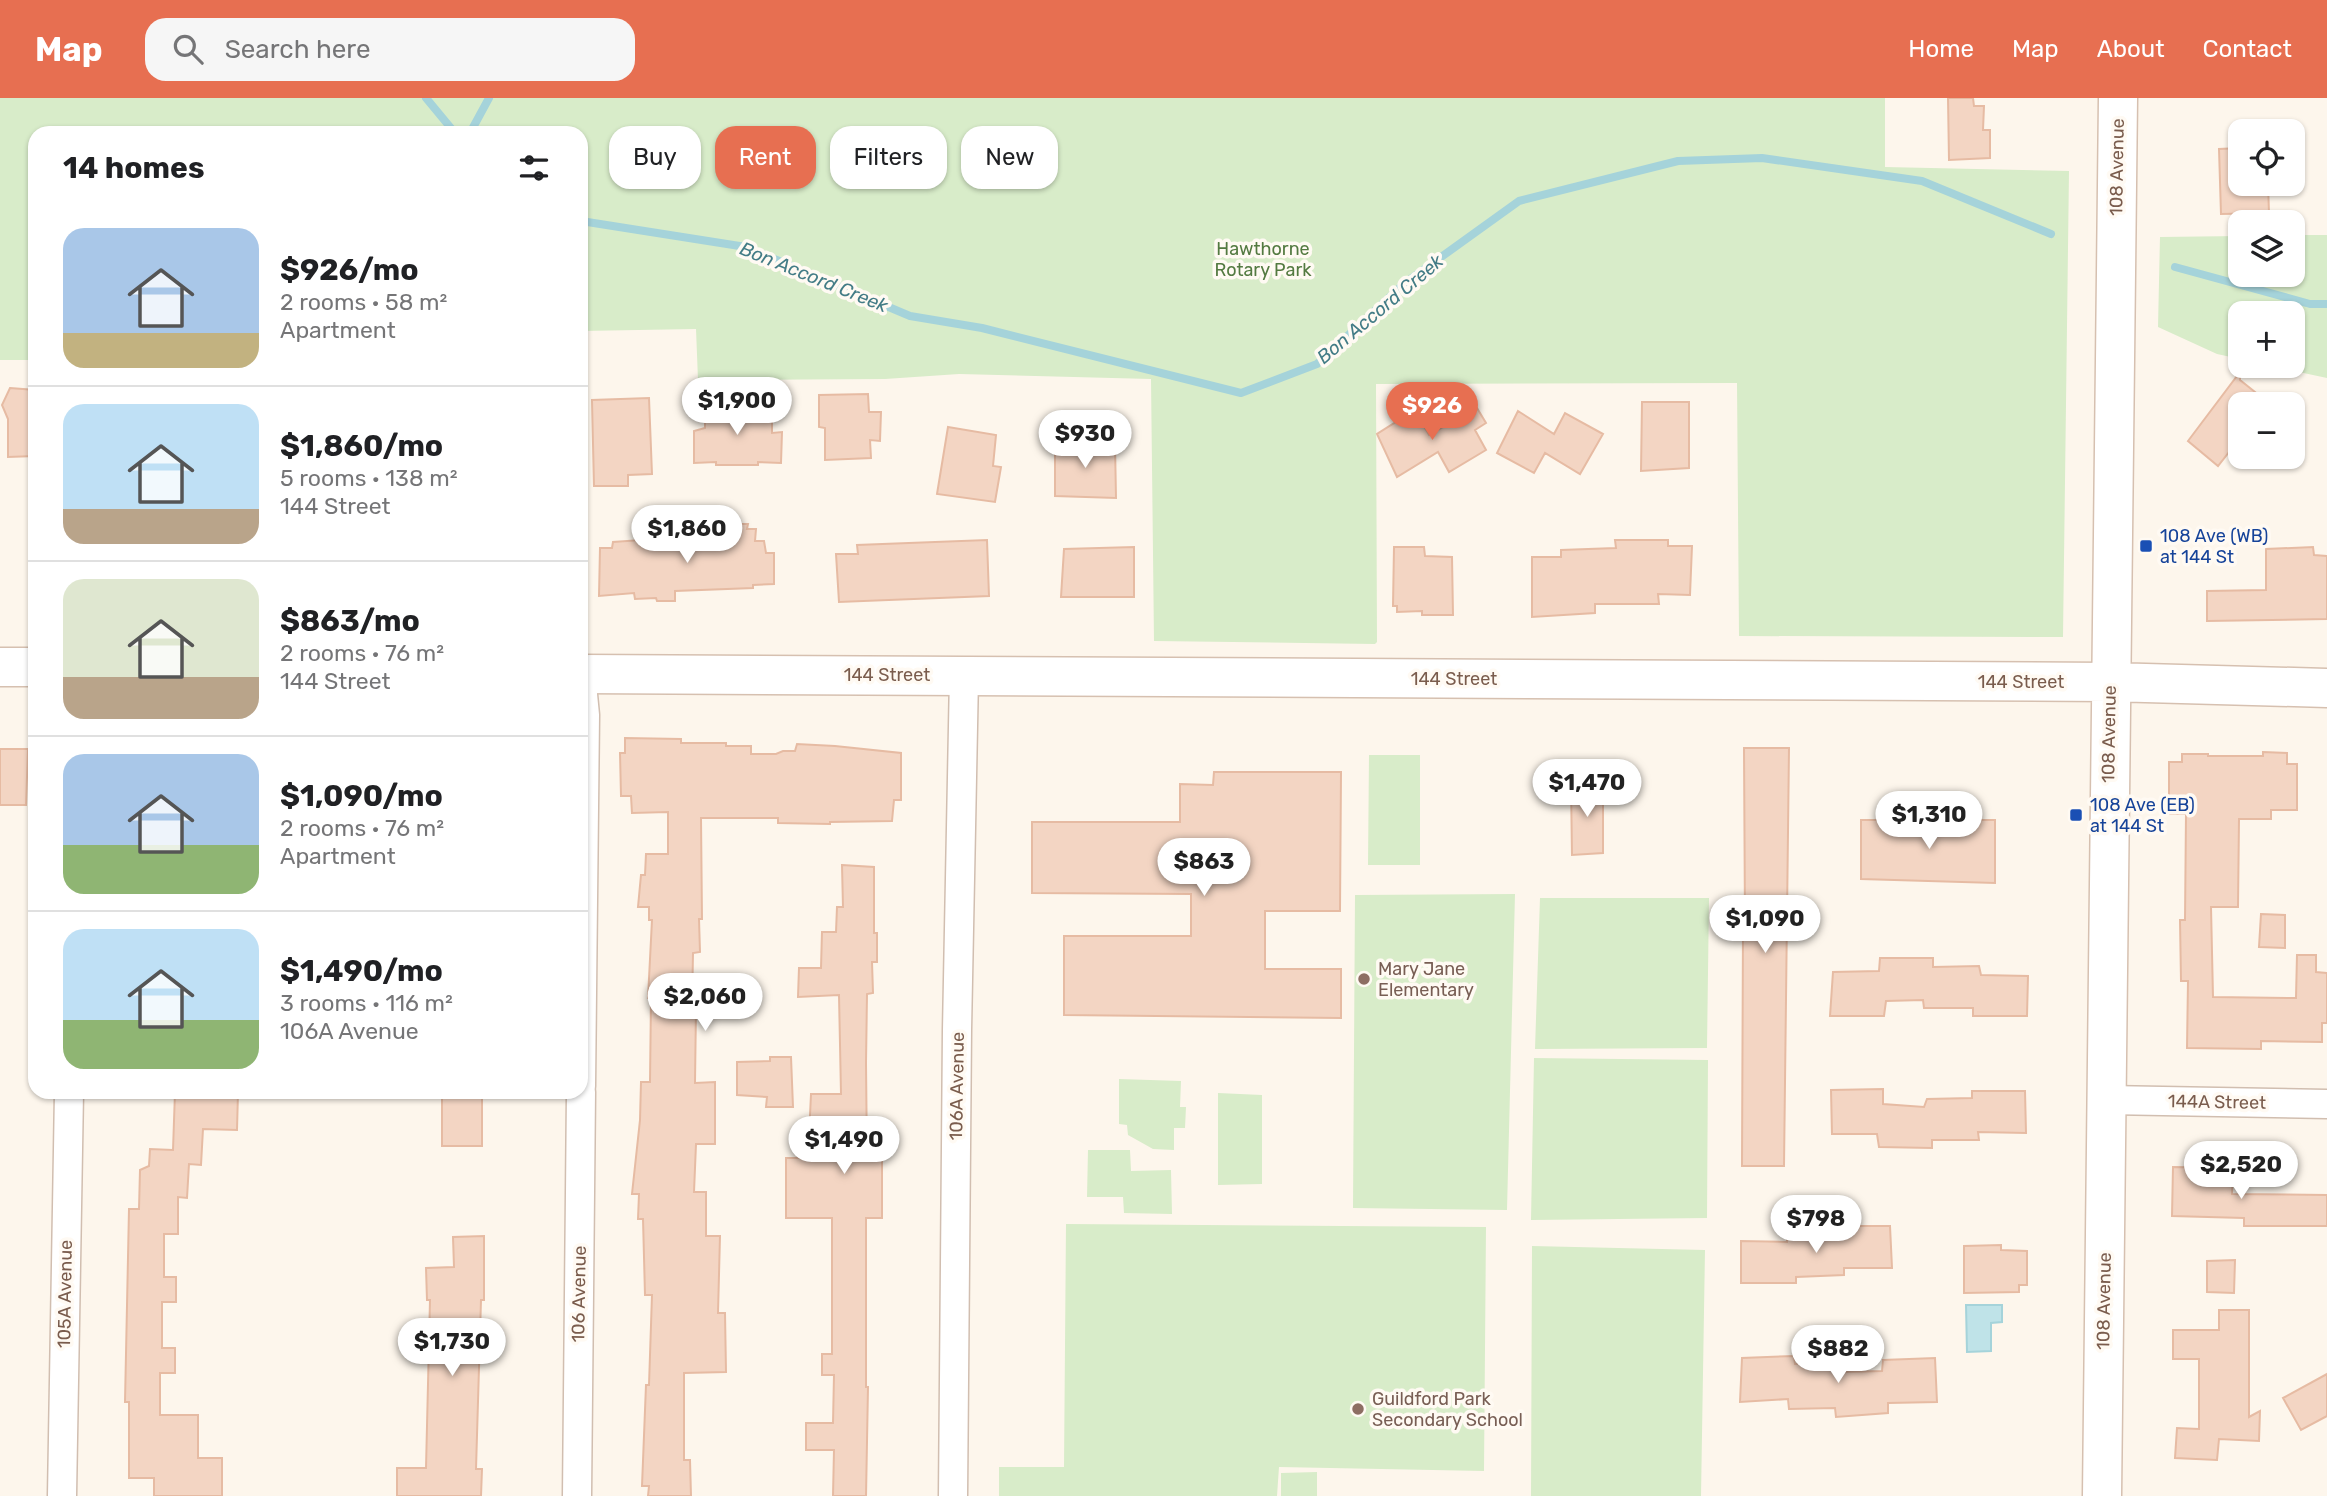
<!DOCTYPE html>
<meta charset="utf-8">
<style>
:root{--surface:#fff;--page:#f6f6f6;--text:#202124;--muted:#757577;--line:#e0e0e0;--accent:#e76f51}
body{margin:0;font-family:Rubik,sans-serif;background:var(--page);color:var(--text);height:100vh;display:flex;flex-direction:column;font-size:26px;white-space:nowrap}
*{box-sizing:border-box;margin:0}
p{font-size:23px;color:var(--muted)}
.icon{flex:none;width:38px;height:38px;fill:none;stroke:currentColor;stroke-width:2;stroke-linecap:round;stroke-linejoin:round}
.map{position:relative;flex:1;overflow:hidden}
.details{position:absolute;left:28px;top:28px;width:560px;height:973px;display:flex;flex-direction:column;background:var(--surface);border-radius:21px;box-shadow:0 2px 5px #0004}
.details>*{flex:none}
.banner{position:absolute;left:609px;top:28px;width:665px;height:63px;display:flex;gap:14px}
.controls{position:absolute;left:2228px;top:21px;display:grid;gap:14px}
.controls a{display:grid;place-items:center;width:77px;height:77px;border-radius:14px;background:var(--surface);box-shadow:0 2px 5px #0004;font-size:35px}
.price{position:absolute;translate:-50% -60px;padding:0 16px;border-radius:24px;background:#fff;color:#222;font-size:23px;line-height:46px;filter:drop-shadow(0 2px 4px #0008)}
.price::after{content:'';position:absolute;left:50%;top:42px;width:21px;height:16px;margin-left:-10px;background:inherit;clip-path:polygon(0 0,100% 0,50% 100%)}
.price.on{background:var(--accent);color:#fff}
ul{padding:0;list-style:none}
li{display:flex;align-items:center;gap:21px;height:175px;padding:0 35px}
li+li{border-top:2px solid var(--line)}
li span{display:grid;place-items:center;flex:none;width:196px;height:140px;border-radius:21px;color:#555}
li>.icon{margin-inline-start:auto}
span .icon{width:84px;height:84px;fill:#fffc;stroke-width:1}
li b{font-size:30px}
h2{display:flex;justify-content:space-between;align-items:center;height:84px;padding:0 35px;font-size:30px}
.chip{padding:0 24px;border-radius:21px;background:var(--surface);box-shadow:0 2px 5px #0004;font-size:24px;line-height:63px}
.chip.on{background:var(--accent);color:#fff}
header{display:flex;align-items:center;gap:42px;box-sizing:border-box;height:98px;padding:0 35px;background:var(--accent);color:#fff}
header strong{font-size:33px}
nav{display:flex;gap:38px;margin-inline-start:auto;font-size:24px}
.search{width:490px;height:63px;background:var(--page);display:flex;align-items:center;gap:18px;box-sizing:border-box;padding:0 24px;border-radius:21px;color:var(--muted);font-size:26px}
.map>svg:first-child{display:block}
.green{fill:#d8ecc9}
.water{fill:#bfe3e8;stroke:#a5d3da;stroke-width:2}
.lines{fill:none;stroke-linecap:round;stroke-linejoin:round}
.stream{stroke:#a5d3da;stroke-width:8}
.building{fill:#f3d5c3;stroke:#e6bba3;stroke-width:2}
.street-casing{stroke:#d1beb0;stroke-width:31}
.secondary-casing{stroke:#d6c0b0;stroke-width:41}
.street{stroke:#fff;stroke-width:28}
.secondary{stroke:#fff;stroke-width:38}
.transit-dot{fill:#1a4fb4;stroke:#fffaf3;stroke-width:2.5}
.education-dot{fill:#8d6e63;stroke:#fffaf3;stroke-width:2.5}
.labels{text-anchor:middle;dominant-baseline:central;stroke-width:7;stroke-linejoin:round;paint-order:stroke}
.street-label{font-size:18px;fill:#7a5c4d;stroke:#fffaf3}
.park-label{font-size:18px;fill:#537a41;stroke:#fffaf3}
.transit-label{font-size:18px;fill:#164399;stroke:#fffaf3;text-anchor:start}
.education-label{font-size:18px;fill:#785e54;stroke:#fffaf3;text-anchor:start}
.water-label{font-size:19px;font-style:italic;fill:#437c86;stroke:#fffaf3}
</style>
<header>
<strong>Map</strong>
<div class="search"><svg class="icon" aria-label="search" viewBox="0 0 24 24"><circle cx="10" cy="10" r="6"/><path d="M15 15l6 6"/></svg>Search here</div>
<nav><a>Home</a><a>Map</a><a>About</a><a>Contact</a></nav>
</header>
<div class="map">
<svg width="2327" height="1398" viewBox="0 0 2327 1398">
<rect width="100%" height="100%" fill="#fdf6ec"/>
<path class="green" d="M 0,0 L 1885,0 L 1885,69 L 2069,73 L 2063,539 L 1739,538 L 1737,285 L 1376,286 L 1377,544 L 1375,546 L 1154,543 L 1151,281 L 959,276 L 885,281 L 698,282 L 696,231 L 581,233 L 581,35 L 35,35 L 35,262 L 0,262 Z
M 2293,137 L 2327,137 L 2327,280 L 2270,268 L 2292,268 L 2292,215 L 2240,215 L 2240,261 L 2217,256 L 2158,229 L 2160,139 L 2240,138 L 2240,177 L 2292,177 Z
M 1369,657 L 1420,657 L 1420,767 L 1368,767 Z
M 1515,796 L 1507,1112 L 1353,1110 L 1355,797 Z
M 1540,800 L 1709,800 L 1707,950 L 1535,951 Z
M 1534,960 L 1708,962 L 1707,1120 L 1531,1122 Z
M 1119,981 L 1181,983 L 1180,1009 L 1186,1009 L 1185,1030 L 1174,1030 L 1174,1052 L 1153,1051 L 1128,1037 L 1127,1027 L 1119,1026 Z
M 1218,995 L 1262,997 L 1262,1086 L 1218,1087 Z
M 1088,1052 L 1130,1052 L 1131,1073 L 1171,1072 L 1172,1116 L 1124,1115 L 1123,1099 L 1087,1099 Z
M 1066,1126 L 1486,1129 L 1484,1373 L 1279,1369 L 1277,1398 L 999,1398 L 999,1369 L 1064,1369 Z
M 1532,1148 L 1705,1152 L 1701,1398 L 1531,1398 Z
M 1317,1374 L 1317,1398 L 1281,1398 L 1281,1375 Z"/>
<path class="water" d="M 1966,1207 L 2002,1207 L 2002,1224 L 1991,1225 L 1991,1253 L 1967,1254 Z"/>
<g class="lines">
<path class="stream" d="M 426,0 L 455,35
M 470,35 L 489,0
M 581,123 L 746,149 L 910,218 L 982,230 L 1241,295 L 1317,266 L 1405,185 L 1519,103 L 1678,63 L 1762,60 L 1922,83 L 2051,136
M 2175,169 L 2310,206 L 2327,206"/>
</g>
<path class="building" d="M 1948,0 L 1973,0 L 1974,8 L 1984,8 L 1983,32 L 1990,32 L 1990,60 L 1949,62 Z
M 2240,50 L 2240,86 L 2268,86 L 2269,115 L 2221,116 L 2219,51 Z
M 2240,274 L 2240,282 L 2270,306 L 2240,306 L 2240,340 L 2218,368 L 2188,343 Z
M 10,290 L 35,292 L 35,358 L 8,359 L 8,321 L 2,307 Z
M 868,296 L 869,314 L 881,314 L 880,343 L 870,342 L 871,360 L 825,362 L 825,330 L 819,329 L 819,297 Z
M 649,300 L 652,376 L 628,377 L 628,388 L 594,388 L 592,302 Z
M 1642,304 L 1689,304 L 1689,370 L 1641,373 Z
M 709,307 L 768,308 L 767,323 L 772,323 L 772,335 L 782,334 L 781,365 L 758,364 L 758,367 L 716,367 L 716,364 L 694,365 L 694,333 L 705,330 L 705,314 L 708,314 Z
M 1477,310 L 1486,325 L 1475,332 L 1486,352 L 1449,374 L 1438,354 L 1397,379 L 1377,336 L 1415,312 L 1429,337 Z
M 1518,313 L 1554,336 L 1565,315 L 1603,336 L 1580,376 L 1545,355 L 1534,375 L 1497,355 Z
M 948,329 L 996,337 L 993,368 L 1001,369 L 995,404 L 937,396 Z
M 1055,345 L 1115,346 L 1116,400 L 1055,398 Z
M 706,426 L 748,426 L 747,431 L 756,431 L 755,443 L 764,443 L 766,455 L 774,455 L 774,486 L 753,487 L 753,490 L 675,493 L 675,503 L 657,503 L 656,500 L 635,501 L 634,495 L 599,498 L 600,450 L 612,450 L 613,444 L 641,442 L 641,448 L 694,446 L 694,436 L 706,437 Z
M 987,442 L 989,498 L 839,504 L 836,456 L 858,456 L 857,447 Z
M 1615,442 L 1668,442 L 1668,448 L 1692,448 L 1690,497 L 1658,496 L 1659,506 L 1595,506 L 1595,515 L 1532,519 L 1532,459 L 1561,459 L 1561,452 L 1616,450 Z
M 1134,449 L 1134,499 L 1061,499 L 1064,451 Z
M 1394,449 L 1424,449 L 1425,458 L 1452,459 L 1453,517 L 1422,517 L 1422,513 L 1397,514 L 1397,508 L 1393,508 Z
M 2313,449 L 2314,457 L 2327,458 L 2327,521 L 2207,523 L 2207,493 L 2266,492 L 2266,451 Z
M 625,640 L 681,641 L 681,645 L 726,645 L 726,648 L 751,648 L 751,656 L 776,656 L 783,653 L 795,653 L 797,646 L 835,648 L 901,655 L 901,702 L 894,702 L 892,723 L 830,724 L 830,726 L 778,725 L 778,720 L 701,720 L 702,821 L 699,821 L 700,854 L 693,855 L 692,910 L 696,910 L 695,985 L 715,984 L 715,1046 L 696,1046 L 694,1094 L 706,1094 L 706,1138 L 720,1138 L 718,1215 L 725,1215 L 726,1274 L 684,1275 L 684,1362 L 690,1362 L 691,1398 L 648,1398 L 649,1388 L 642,1388 L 646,1287 L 649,1287 L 652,1197 L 645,1197 L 643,1121 L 638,1121 L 639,1096 L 632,1096 L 640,1022 L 641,984 L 650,984 L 651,900 L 648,900 L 652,822 L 649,822 L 649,809 L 638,809 L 641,777 L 645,777 L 646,756 L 668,756 L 668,714 L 632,715 L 631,698 L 621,698 L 620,655 L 625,655 Z
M 1744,650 L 1789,650 L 1784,1068 L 1742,1068 L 1743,827 L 1745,827 Z
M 0,651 L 28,651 L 26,707 L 0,707 Z
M 2263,654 L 2287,655 L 2287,666 L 2297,666 L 2297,712 L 2271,712 L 2271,721 L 2239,721 L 2238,809 L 2211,809 L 2213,899 L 2296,900 L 2297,857 L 2316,857 L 2316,874 L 2327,875 L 2327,925 L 2322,925 L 2322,944 L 2261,943 L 2261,951 L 2187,950 L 2188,883 L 2181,883 L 2180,822 L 2185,822 L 2186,716 L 2169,716 L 2169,664 L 2182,664 L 2182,656 L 2208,656 L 2208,658 L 2263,658 Z
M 1214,674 L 1341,674 L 1340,813 L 1265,813 L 1265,871 L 1341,871 L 1341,920 L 1064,917 L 1064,838 L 1191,838 L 1191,796 L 1032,795 L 1032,724 L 1180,724 L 1180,686 L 1213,687 Z
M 1603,685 L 1603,755 L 1572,757 L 1571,686 Z
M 1861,722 L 1995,722 L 1995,785 L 1861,781 Z
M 842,767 L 874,769 L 874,835 L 877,835 L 877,864 L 872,864 L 873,895 L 867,896 L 866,965 L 867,1062 L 882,1062 L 882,1120 L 866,1120 L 866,1289 L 868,1289 L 866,1398 L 833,1398 L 834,1352 L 806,1352 L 806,1325 L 833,1325 L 834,1277 L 822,1277 L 822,1256 L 832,1256 L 832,1120 L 786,1120 L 786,1060 L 808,1060 L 811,996 L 841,996 L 839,897 L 798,899 L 799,870 L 821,870 L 822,834 L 836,834 L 837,809 L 843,809 Z
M 2261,816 L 2285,817 L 2285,850 L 2259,849 Z
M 1880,860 L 1933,860 L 1933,869 L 1979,868 L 1981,877 L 2028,878 L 2027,918 L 1973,918 L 1973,910 L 1924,910 L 1923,902 L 1886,903 L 1884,918 L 1830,918 L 1833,874 L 1879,873 Z
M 770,959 L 791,959 L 793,1009 L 766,1009 L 767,999 L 737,997 L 737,964 L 770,963 Z
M 1883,991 L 1883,1006 L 1924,1009 L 1927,1001 L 1972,1000 L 1972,993 L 2025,993 L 2026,1035 L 1978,1034 L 1979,1042 L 1932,1042 L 1932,1050 L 1879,1049 L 1877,1036 L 1832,1036 L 1831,992 Z
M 175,994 L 238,994 L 237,1032 L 203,1031 L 201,1067 L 189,1066 L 187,1100 L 178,1099 L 178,1136 L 164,1136 L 164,1179 L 176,1179 L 176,1204 L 162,1204 L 162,1250 L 175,1250 L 175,1275 L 160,1275 L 160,1317 L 198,1317 L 198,1360 L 222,1360 L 222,1398 L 154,1398 L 154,1380 L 129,1380 L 129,1304 L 125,1304 L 129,1111 L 139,1111 L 140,1072 L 149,1068 L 150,1051 L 173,1052 Z
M 442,996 L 482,996 L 482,1048 L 442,1048 Z
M 2173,1069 L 2233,1070 L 2232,1096 L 2327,1097 L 2327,1128 L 2244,1128 L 2244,1120 L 2172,1118 Z
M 1835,1128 L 1890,1128 L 1892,1170 L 1844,1170 L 1844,1177 L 1796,1179 L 1796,1185 L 1741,1185 L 1741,1143 L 1787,1144 L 1787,1136 L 1835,1135 Z
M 484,1138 L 484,1202 L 481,1202 L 476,1371 L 482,1371 L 481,1398 L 397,1398 L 397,1370 L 426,1370 L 430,1202 L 427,1202 L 426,1170 L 454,1169 L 453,1139 Z
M 2001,1147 L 2001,1152 L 2027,1153 L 2027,1187 L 2019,1187 L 2019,1194 L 1964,1195 L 1964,1148 Z
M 2235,1162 L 2234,1195 L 2207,1194 L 2207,1163 Z
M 2219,1212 L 2249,1212 L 2249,1319 L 2260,1313 L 2259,1343 L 2219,1341 L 2217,1362 L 2175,1360 L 2177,1330 L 2199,1331 L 2199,1261 L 2173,1261 L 2173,1232 L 2219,1232 Z
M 1794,1258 L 1795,1266 L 1843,1266 L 1844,1274 L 1882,1273 L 1883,1262 L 1935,1260 L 1937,1304 L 1888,1305 L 1888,1315 L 1836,1319 L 1835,1310 L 1789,1311 L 1788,1301 L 1740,1304 L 1742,1260 Z
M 2327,1276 L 2327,1318 L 2301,1332 L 2283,1300 Z"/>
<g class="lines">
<defs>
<path id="street" d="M 581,988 L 585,617 L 581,576
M 2107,1002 L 2327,1006
M 62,1398 L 69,994
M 577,1398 L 581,994
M 953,1398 L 957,932 L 964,578"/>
<path id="secondary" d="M 0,569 L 35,569
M 581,576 L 2110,584 L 2327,590
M 2102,1398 L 2118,0"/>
</defs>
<use href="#street" class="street-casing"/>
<use href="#secondary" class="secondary-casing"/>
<use href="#street" class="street"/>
<use href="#secondary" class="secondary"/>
</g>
<g class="transit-dot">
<rect x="2139" y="441" width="14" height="14" rx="3.5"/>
<rect x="2069" y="710" width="14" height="14" rx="3.5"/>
</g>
<g class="education-dot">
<circle cx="1364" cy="881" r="7"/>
<circle cx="1358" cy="1311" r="7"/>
</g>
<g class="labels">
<g class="street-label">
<text transform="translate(2117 69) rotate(-89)">108 Avenue</text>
<text x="887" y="577">144 Street</text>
<text x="1454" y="581">144 Street</text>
<text x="2021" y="584">144 Street</text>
<text transform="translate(2109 636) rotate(-89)">108 Avenue</text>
<text transform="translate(957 988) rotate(-89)">106A Avenue</text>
<text transform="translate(2217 1004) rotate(1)">144A Street</text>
<text transform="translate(65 1196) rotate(-89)">105A Avenue</text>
<text transform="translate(579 1196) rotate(-89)">106 Avenue</text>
<text transform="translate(2104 1203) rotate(-89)">108 Avenue</text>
</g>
<g class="park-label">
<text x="1263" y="151">Hawthorne<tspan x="1263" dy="21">Rotary Park</tspan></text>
</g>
<g class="transit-label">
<text x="2160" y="438">108 Ave (WB)<tspan x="2160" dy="21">at 144 St</tspan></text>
<text x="2090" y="707">108 Ave (EB)<tspan x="2090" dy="21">at 144 St</tspan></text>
</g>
<g class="education-label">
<text x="1378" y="871">Mary Jane<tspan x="1378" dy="21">Elementary</tspan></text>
<text x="1372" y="1301">Guildford Park<tspan x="1372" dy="21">Secondary School</tspan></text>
</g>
<g class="water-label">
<text transform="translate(814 179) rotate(22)">Bon Accord Creek</text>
<text transform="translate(1380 211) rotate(-40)">Bon Accord Creek</text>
</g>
</g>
</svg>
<div class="controls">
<a><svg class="icon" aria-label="locate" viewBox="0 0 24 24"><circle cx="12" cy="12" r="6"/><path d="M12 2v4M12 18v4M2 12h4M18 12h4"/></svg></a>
<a><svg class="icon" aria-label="layers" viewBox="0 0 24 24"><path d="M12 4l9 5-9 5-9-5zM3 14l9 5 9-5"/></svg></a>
<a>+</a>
<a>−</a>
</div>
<b class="price" style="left:737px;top:339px">$1,900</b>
<b class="price on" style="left:1432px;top:344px">$926</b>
<b class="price" style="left:1085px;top:372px">$930</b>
<b class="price" style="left:687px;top:467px">$1,860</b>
<b class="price" style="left:1587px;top:721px">$1,470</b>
<b class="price" style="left:1929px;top:753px">$1,310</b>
<b class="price" style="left:1204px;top:800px">$863</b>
<b class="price" style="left:1765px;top:857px">$1,090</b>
<b class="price" style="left:705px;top:935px">$2,060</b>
<b class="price" style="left:844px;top:1078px">$1,490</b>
<b class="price" style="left:2241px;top:1103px">$2,520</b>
<b class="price" style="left:1816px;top:1157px">$798</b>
<b class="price" style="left:452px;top:1280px">$1,730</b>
<b class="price" style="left:1838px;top:1287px">$882</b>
<div class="banner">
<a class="chip">Buy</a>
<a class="chip on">Rent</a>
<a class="chip">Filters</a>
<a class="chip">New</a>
</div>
<section class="details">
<h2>14 homes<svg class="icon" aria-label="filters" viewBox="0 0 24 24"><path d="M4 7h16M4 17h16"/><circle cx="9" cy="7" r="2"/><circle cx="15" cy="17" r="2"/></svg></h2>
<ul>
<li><span style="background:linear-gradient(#a9c7e8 75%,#c2b280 0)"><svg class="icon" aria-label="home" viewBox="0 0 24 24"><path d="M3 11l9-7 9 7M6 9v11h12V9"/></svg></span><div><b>$926/mo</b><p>2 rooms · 58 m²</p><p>Apartment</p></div></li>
<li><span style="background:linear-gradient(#bfe0f5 75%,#b9a48a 0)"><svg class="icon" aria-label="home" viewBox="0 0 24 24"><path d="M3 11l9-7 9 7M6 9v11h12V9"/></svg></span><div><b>$1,860/mo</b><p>5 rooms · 138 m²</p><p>144 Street</p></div></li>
<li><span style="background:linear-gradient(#dfe7d0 70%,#b9a48a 0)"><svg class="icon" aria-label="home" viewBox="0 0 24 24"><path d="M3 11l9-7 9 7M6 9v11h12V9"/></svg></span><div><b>$863/mo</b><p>2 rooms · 76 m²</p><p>144 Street</p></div></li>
<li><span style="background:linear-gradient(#a9c7e8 65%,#8fb573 0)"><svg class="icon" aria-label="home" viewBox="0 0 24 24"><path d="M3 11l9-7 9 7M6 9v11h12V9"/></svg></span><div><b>$1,090/mo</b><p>2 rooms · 76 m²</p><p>Apartment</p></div></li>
<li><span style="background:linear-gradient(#bfe0f5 65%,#8fb573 0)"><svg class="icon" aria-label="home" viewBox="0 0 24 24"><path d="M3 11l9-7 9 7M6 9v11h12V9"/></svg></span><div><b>$1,490/mo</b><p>3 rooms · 116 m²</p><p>106A Avenue</p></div></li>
</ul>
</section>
</div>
